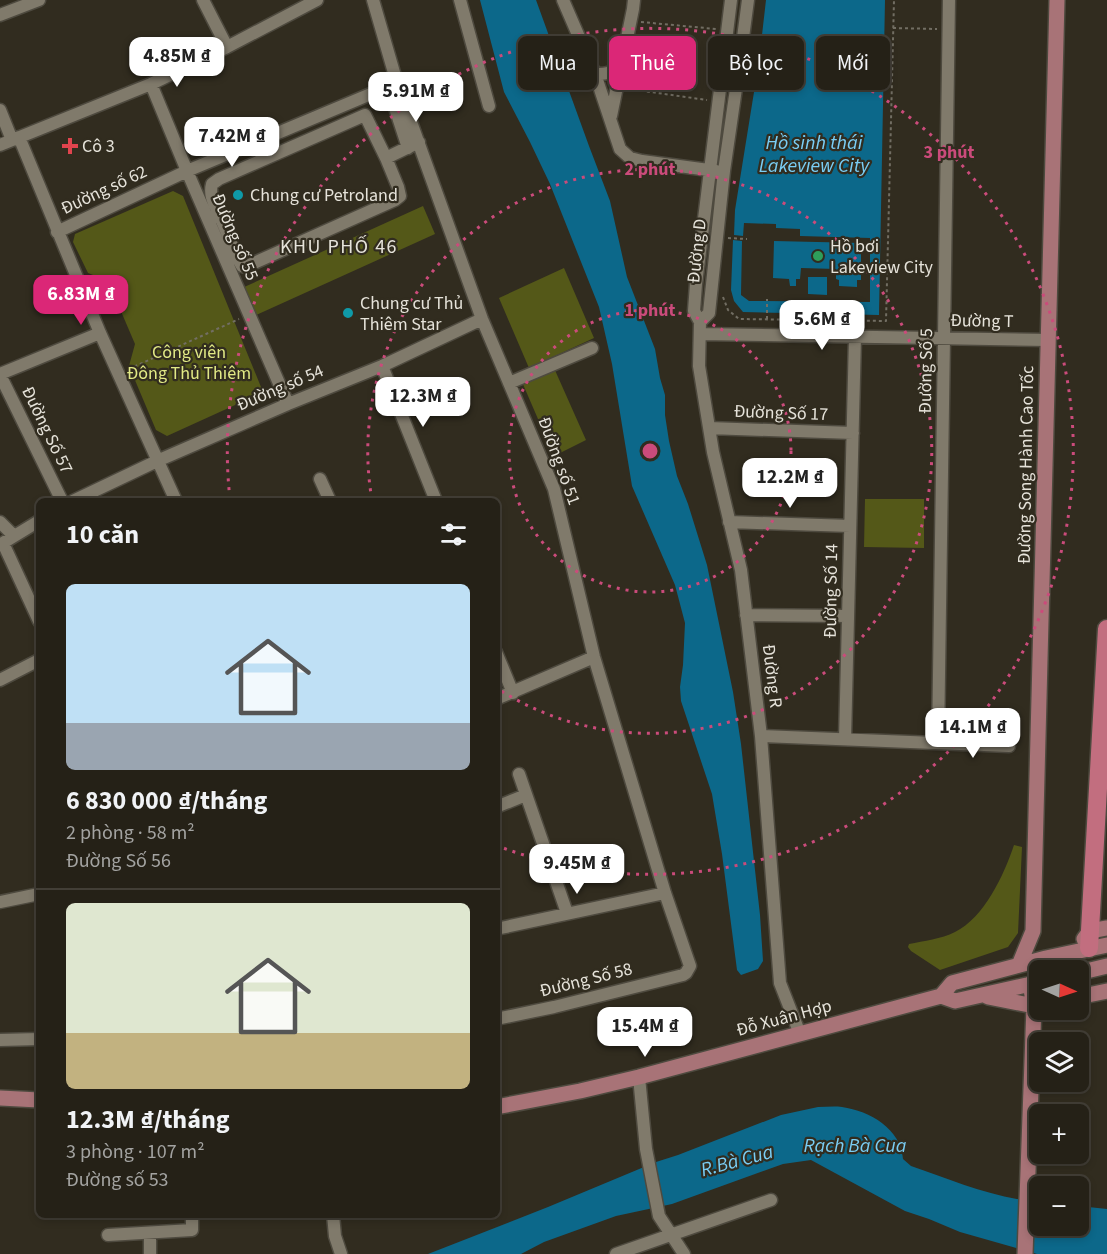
<!DOCTYPE html>
<html lang="vi">
<meta charset="utf-8">
<style>
:root{--surface:#252117;--page:#2d2920;--text:#f1f3f6;--muted:#a3a3a1;--line:#423e36;--accent:#db2777}
body{margin:0;font-family:"Source Sans 3",sans-serif;background:var(--page);color:var(--text);height:100vh;display:flex;flex-direction:column;font-size:22px;white-space:nowrap}
*{box-sizing:border-box;margin:0}
p{font-size:20px;color:var(--muted)}
.icon{flex:none;width:33px;height:33px;fill:none;stroke:currentColor;stroke-width:2;stroke-linecap:round;stroke-linejoin:round}
.map{position:relative;flex:1;overflow:hidden}
.panel{position:absolute;left:36px;top:498px;width:464px;height:720px;display:flex;flex-direction:column;background:var(--surface);border-radius:9px;box-shadow:0 3px 9px #0003,0 0 0 2px var(--line)}
.panel>*{flex:none}
.top-card{position:absolute;left:518px;top:36px;width:500px;height:54px;display:flex;gap:12px}
.needle{width:39px;rotate:93deg}
.fabs{position:absolute;left:1029px;top:960px;display:grid;gap:12px}
.fabs a{display:grid;place-items:center;width:60px;height:60px;border-radius:9px;background:var(--surface);box-shadow:0 3px 9px #0003,0 0 0 2px var(--line);font-size:30px}
.price{position:absolute;translate:-50% -51px;padding:0 14px;border-radius:12px;background:#fff;color:#222;font-size:20px;line-height:39px;filter:drop-shadow(0 2px 3px #0008)}
.price::after{content:'';position:absolute;left:50%;top:36px;width:18px;height:14px;margin-left:-9px;background:inherit;clip-path:polygon(0 0,100% 0,50% 100%)}
.price.active{background:var(--accent);color:#fff}
ul{padding:0;list-style:none}
li{display:grid;align-content:center;gap:12px;height:318px;padding:0 30px}
li+li{border-top:2px solid var(--line)}
li span{display:grid;place-items:center;height:186px;border-radius:9px;color:#555}
li>.icon{margin-inline-start:auto}
span .icon{width:108px;height:108px;fill:#fffc;stroke-width:1}
li b{font-size:26px}
h2{display:flex;justify-content:space-between;align-items:center;height:72px;padding:0 30px;font-size:26px}
.tag{padding:0 21px;border-radius:9px;background:var(--surface);box-shadow:0 3px 9px #0003,0 0 0 2px var(--line);font-size:21px;line-height:54px}
.tag.active{background:var(--accent);color:#fff}
.map>svg:first-child{display:block}
.green{fill:#545818}
.water{fill:#0c688a}
.lines{fill:none;stroke-linecap:round;stroke-linejoin:round}
.minor-casing{stroke:#4e4a3f;stroke-width:15}
.major-casing{stroke:#4e4a3f;stroke-width:18}
.highway-casing{stroke:#4e4a3f;stroke-width:21}
.path{stroke:#726e63;stroke-width:2;stroke-dasharray:3 3;stroke-linecap:butt}
.minor{stroke:#807a6b;stroke-width:12}
.major{stroke:#a87377;stroke-width:15}
.highway{stroke:#c26e7f;stroke-width:18}
.ring{fill:none;stroke:#cb4b7b;stroke-width:3;stroke-dasharray:3 6}
.health-dot{fill:#e0444e;stroke:#312c1f;stroke-width:2}
.culture-dot{fill:#0f9aa8;stroke:#312c1f;stroke-width:2}
.leisure-dot{fill:#2e9e5b;stroke:#312c1f;stroke-width:2}
.labels{text-anchor:middle;dominant-baseline:central;stroke-width:4.5;stroke-linejoin:round;paint-order:stroke}
.poi-label{font-size:18px;fill:#e6e3da;stroke:#312c1f;text-anchor:start}
.street-label{font-size:18px;fill:#e6e3da;stroke:#312c1f}
.park-label{font-size:18px;fill:#e1e985;stroke:#312c1f}
.water-label{font-size:20px;font-style:italic;fill:#7acef5;stroke:#312c1f}
.neighbourhood-label{font-size:20px;letter-spacing:1.5px;fill:#e6e3da;stroke:#312c1f}
.centre{fill:#cb4b7b;stroke:#312c1f;stroke-width:3}
.ring-label{font-size:18px;text-anchor:middle;font-weight:bold;fill:#cb4b7b;stroke:#312c1f;stroke-width:4.5;stroke-linejoin:round;paint-order:stroke}
</style>
<div class="map">
<svg width="1107" height="1254" viewBox="0 0 1107 1254">
<rect width="100%" height="100%" fill="#312c1f"/>
<path class="green" d="M 173,191 L 183,196 L 261,387 L 257,395 L 167,436 L 156,430 L 129,366 L 135,344 L 108,281 L 88,273 L 73,242 L 75,234 Z
M 423,206 L 435,234 L 254,316 L 242,288 Z
M 564,268 L 594,338 L 529,368 L 499,298 Z
M 554,368 L 586,440 L 554,456 L 522,382 Z
M 865,499 L 924,499 L 924,548 L 864,547 Z
M 1014,845 L 1022,847 L 1018,933 L 1008,947 L 940,970 L 911,951 L 908,947 L 909,944 C 924,941 941,939 955,932 C 984,918 1004,875 1014,845 Z"/>
<path class="water" d="M 480,0 L 536,0 L 589,146 L 610,201 L 627,277 L 655,349 L 660,378 L 665,395 L 665,415 L 669,441 L 677,476 L 688,504 L 707,565 L 733,692 L 741,744 L 760,915 L 763,961 L 758,969 L 741,975 L 737,970 L 722,854 L 712,794 L 681,701 L 680,687 L 683,665 L 685,623 L 675,585 L 632,486 L 612,364 L 599,307 L 550,184 L 530,142 L 504,92 Z
M 766,0 L 885,0 L 879,315 L 743,312 L 734,301 L 731,290 L 733,240 L 742,241 L 741,295 L 749,301 L 870,302 L 870,238 L 800,236 L 800,229 L 776,228 L 776,224 L 744,223 L 743,236 L 734,235 L 735,210 L 759,61 Z
M 774,241 L 861,243 L 861,280 L 857,280 L 857,287 L 839,286 L 839,280 L 836,279 L 836,269 L 801,268 L 800,279 L 796,279 L 796,286 L 790,286 L 789,279 L 773,278 Z
M 808,277 L 827,277 L 827,295 L 808,294 Z
M 818,1107 C 826,1107 834,1106 842,1107 C 870,1111 901,1129 903,1159 L 911,1166 C 954,1181 994,1198 1039,1202 L 1040,1226 L 1078,1226 L 1079,1206 L 1107,1209 L 1107,1254 L 1037,1254 L 960,1232 L 929,1219 L 905,1211 L 811,1160 L 783,1164 L 672,1204 L 616,1216 L 544,1242 L 521,1254 L 428,1254 L 548,1207 L 656,1162 L 678,1155 L 781,1115 Z"/>
<g class="lines">
<defs>
<path id="minor" d="M 203,0 L 227,47
M 373,0 L 397,83 L 482,319 L 554,489 L 594,657 L 665,893 L 690,966 L 686,973 L 683,975 L 554,1007 L 496,1019
M 460,0 L 489,106
M 563,0 L 595,74 L 620,149 L 630,158 L 642,161 L 716,171
M 731,0 L 696,284 L 694,311 L 700,322 L 699,366 L 713,452 L 741,570 L 761,736 L 780,983 L 800,1034
M 0,15 L 39,0
M 595,74 C 609,74 612,73 622,64
M 151,84 L 187,171 L 288,404
M 395,108 L 408,148
M 0,110 L 12,140
M 611,116 L 633,9 L 634,0
M 19,137 L 100,333 L 176,501
M 0,145 L 151,84 L 227,47 L 317,0
M 219,214 C 214,203 209,195 212,184 L 219,179 L 365,115 L 386,158
M 208,219 L 219,214 L 238,259 L 242,266 L 245,267 L 395,200 L 400,196 L 398,187 L 386,158 L 419,142
M 57,232 L 187,171 L 397,83
M 700,322 L 709,313 L 724,171 L 739,68 L 748,0
M 700,334 L 1048,340
M 382,366 L 436,501
M 0,374 L 100,333
M 0,375 L 62,501
M 509,383 L 592,348
M 709,428 L 853,433
M 320,479 L 330,501
M 73,501 L 157,461 L 288,404 L 382,366 L 482,319
M 39,521 L 3,543 L 39,621
M 0,522 L 14,536
M 729,522 L 850,526
M 746,615 L 848,616
M 496,652 L 513,693
M 0,680 L 39,660
M 496,699 L 594,657
M 761,736 L 1009,746
M 845,739 L 855,337
M 938,742 L 949,0
M 519,774 L 567,913
M 496,807 L 526,795
M 0,902 L 39,894
M 496,929 L 665,893
M 0,1040 L 39,1039
M 639,1077 L 646,1149 L 659,1216 L 684,1254
M 333,1215 L 335,1236 L 341,1254
M 150,1233 L 150,1254
M 108,1235 L 192,1230 L 192,1215
M 616,1254 L 771,1200"/>
<path id="major" d="M 1084,939 L 1090,931 L 1107,928
M 1019,965 L 1033,931 L 1057,0
M 1078,973 L 1107,966
M 941,996 L 952,983 L 1046,958 L 1107,945
M 988,997 L 1034,1006 L 1040,1005
M 1078,997 L 1107,991
M 0,1098 L 39,1100
M 496,1107 L 580,1091 L 639,1077 L 941,996 L 955,1001 L 1040,982
M 1025,1254 L 1034,1006 L 1030,984"/>
<path id="highway" d="M 1089,948 L 1107,629"/>
</defs>
<use href="#minor" class="minor-casing"/>
<use href="#major" class="major-casing"/>
<use href="#highway" class="highway-casing"/>
<path class="path" d="M 641,22 L 716,29
M 893,28 L 937,29
M 629,89 L 707,100
M 728,238 L 747,239
M 723,297 L 728,310 L 739,319 L 886,321 L 894,0
M 767,319 L 767,299
M 129,369 L 239,319"/>
<use href="#minor" class="minor"/>
<use href="#major" class="major"/>
<use href="#highway" class="highway"/>
</g>
<g class="ring">
<circle cx="650" cy="451" r="141"/>
<path d="M372 500A282 282 0 1 1 498 689"/>
<path d="M230 499A423 423 0 1 1 498 846"/>
</g>
<path class="health-dot" d="M67 137h6v6h6v6h-6v6h-6v-6h-6v-6h6z"/>
<g class="culture-dot">
<circle cx="238" cy="195" r="6"/>
<circle cx="348" cy="313" r="6"/>
</g>
<circle class="leisure-dot" cx="818" cy="256" r="6"/>
<g class="labels">
<g class="poi-label">
<text x="82" y="146">Cô 3</text>
<text x="250" y="195">Chung cư Petroland</text>
<text x="830" y="246">Hồ bơi<tspan x="830" dy="21">Lakeview City</tspan></text>
<text x="360" y="303">Chung cư Thủ<tspan x="360" dy="21">Thiêm Star</tspan></text>
</g>
<g class="street-label">
<text transform="translate(104 190) rotate(-25)">Đường số 62</text>
<text transform="translate(235 237) rotate(67)">Đường số 55</text>
<text transform="translate(697 251) rotate(-84)">Đường D</text>
<text transform="translate(982 321) rotate(1)">Đường T</text>
<text transform="translate(926 371) rotate(-89)">Đường Số 5</text>
<text transform="translate(280 388) rotate(-23)">Đường số 54</text>
<text transform="translate(781 413) rotate(2)">Đường Số 17</text>
<text transform="translate(47 430) rotate(64)">Đường Số 57</text>
<text transform="translate(559 461) rotate(70)">Đường số 51</text>
<text transform="translate(1026 465) rotate(-89)">Đường Song Hành Cao Tốc</text>
<text transform="translate(831 591) rotate(-89)">Đường Số 14</text>
<text transform="translate(772 676) rotate(83)">Đường R</text>
<text transform="translate(586 980) rotate(-14)">Đường Số 58</text>
<text transform="translate(784 1018) rotate(-15)">Đỗ Xuân Hợp</text>
</g>
<g class="park-label">
<text x="189" y="352">Công viên<tspan x="189" dy="21">Đông Thủ Thiêm</tspan></text>
</g>
<g class="water-label">
<text x="814" y="143">Hồ sinh thái<tspan x="814" dy="23">Lakeview City</tspan></text>
<text x="855" y="1146">Rạch Bà Cua</text>
<text transform="translate(737 1161) rotate(-15)">R.Bà Cua</text>
</g>
<g class="neighbourhood-label">
<text x="339" y="247">KHU PHỐ 46</text>
</g>
</g>
<circle cx="650" cy="451" r="9" class="centre"/>
<g class="ring-label">
<text x="949" y="158">3 phút</text>
<text x="650" y="175">2 phút</text>
<text x="650" y="316">1 phút</text>
</g>
</svg>
<div class="fabs">
<a><svg class="needle" viewBox="-14 -14 28 28"><path d="M0-13l5 13h-10z" fill="#e53935"/><path d="M0 13l5-13h-10z" fill="#a3a3a1"/></svg></a>
<a><svg class="icon" aria-label="layers" viewBox="0 0 24 24"><path d="M12 4l9 5-9 5-9-5zM3 14l9 5 9-5"/></svg></a>
<a>+</a>
<a>−</a>
</div>
<b class="price" style="left:177px;top:88px">4.85M ₫</b>
<b class="price" style="left:416px;top:123px">5.91M ₫</b>
<b class="price" style="left:232px;top:168px">7.42M ₫</b>
<b class="price active" style="left:81px;top:326px">6.83M ₫</b>
<b class="price" style="left:822px;top:351px">5.6M ₫</b>
<b class="price" style="left:423px;top:428px">12.3M ₫</b>
<b class="price" style="left:790px;top:509px">12.2M ₫</b>
<b class="price" style="left:973px;top:759px">14.1M ₫</b>
<b class="price" style="left:577px;top:895px">9.45M ₫</b>
<b class="price" style="left:645px;top:1058px">15.4M ₫</b>
<div class="top-card">
<a class="tag">Mua</a>
<a class="tag active">Thuê</a>
<a class="tag">Bộ lọc</a>
<a class="tag">Mới</a>
</div>
<section class="panel">
<h2>10 căn<svg class="icon" aria-label="filters" viewBox="0 0 24 24"><path d="M4 7h16M4 17h16"/><circle cx="9" cy="7" r="2"/><circle cx="15" cy="17" r="2"/></svg></h2>
<ul>
<li><span style="background:linear-gradient(#bfe0f5 75%,#9aa5b1 0)"><svg class="icon" aria-label="home" viewBox="0 0 24 24"><path d="M3 11l9-7 9 7M6 9v11h12V9"/></svg></span><div><b>6 830 000 ₫/tháng</b><p>2 phòng · 58 m²</p><p>Đường Số 56</p></div></li>
<li><span style="background:linear-gradient(#dfe7d0 70%,#c2b280 0)"><svg class="icon" aria-label="home" viewBox="0 0 24 24"><path d="M3 11l9-7 9 7M6 9v11h12V9"/></svg></span><div><b>12.3M ₫/tháng</b><p>3 phòng · 107 m²</p><p>Đường số 53</p></div></li>
</ul>
</section>
</div>
